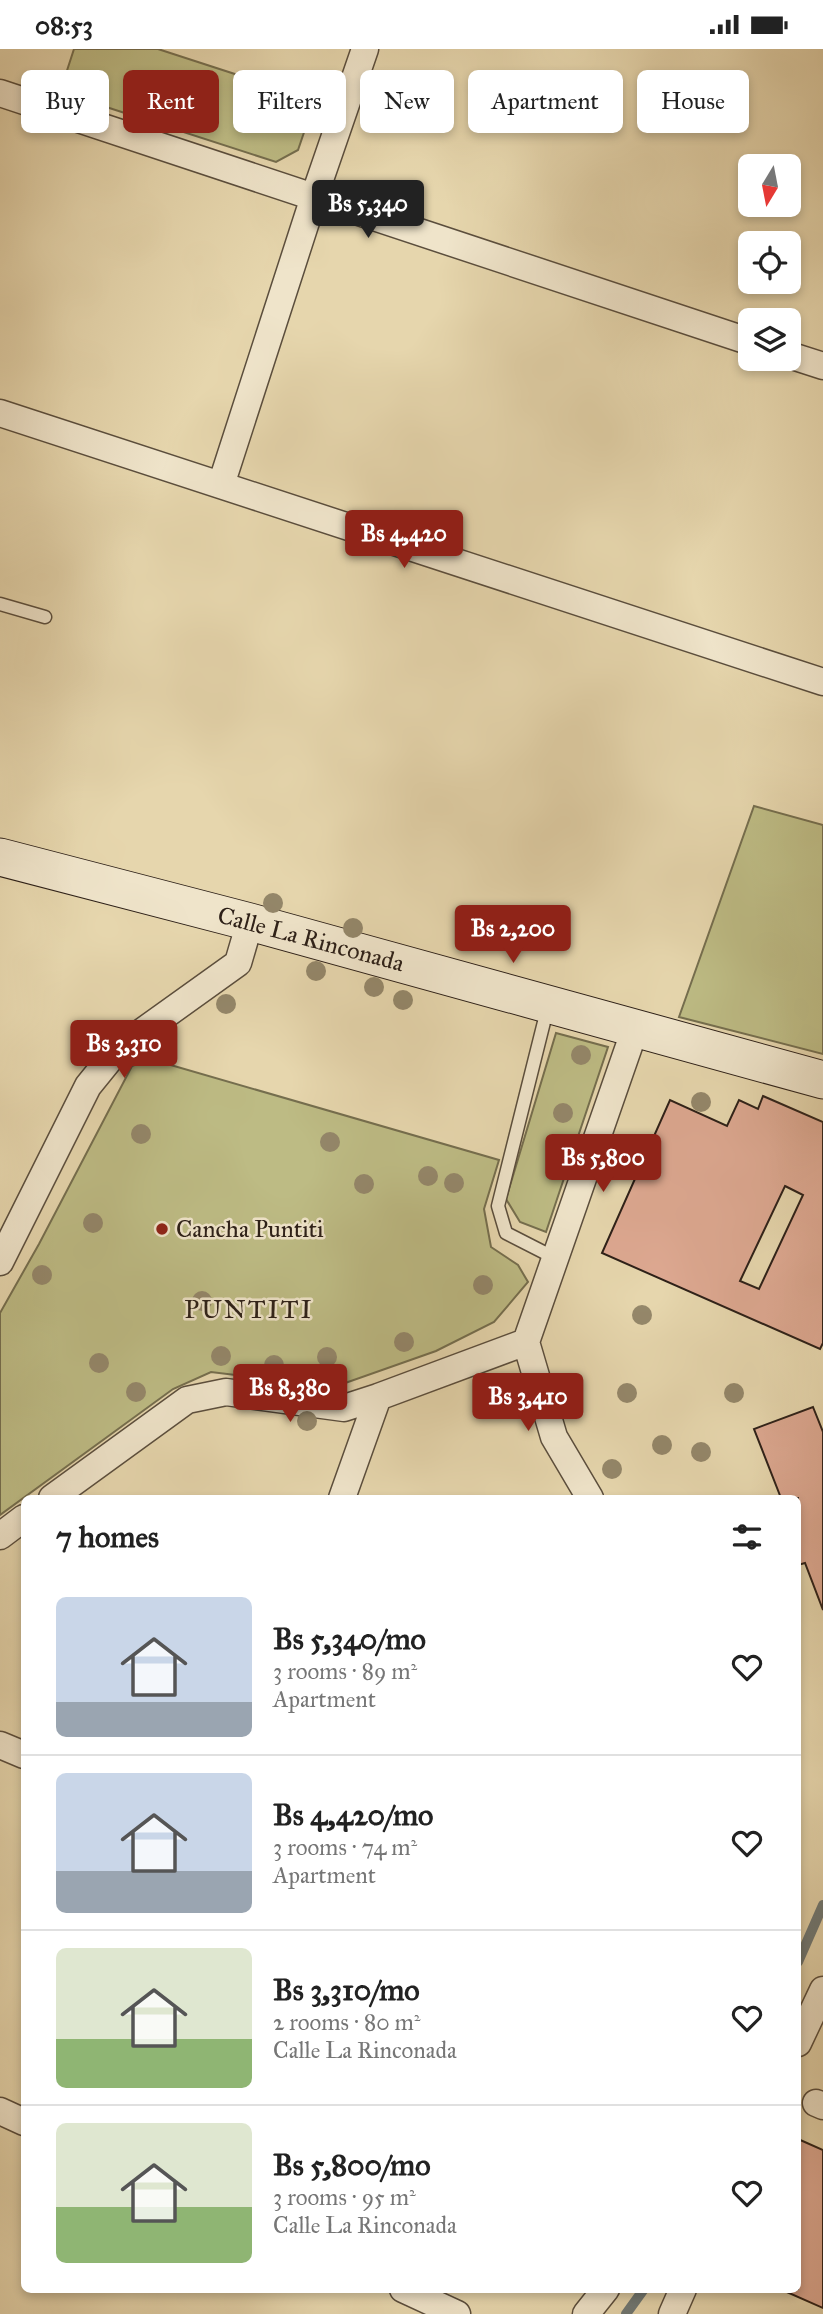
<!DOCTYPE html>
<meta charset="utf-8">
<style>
:root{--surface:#fff;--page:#f6f6f6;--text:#222;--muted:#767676;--line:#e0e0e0;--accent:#8f2418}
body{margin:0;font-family:"IM FELL Great Primer",serif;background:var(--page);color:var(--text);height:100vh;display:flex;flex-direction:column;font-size:26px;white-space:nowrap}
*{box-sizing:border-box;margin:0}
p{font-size:23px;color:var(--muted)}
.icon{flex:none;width:38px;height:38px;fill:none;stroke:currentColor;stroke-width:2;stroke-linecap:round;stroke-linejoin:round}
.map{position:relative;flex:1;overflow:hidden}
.sheet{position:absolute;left:21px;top:1446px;width:780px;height:798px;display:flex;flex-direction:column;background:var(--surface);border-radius:10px;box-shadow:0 4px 10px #0003}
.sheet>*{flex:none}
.top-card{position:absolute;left:21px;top:21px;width:782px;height:63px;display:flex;gap:14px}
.needle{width:46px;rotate:190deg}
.buttons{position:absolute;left:738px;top:105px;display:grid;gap:14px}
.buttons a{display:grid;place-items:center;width:63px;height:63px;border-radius:10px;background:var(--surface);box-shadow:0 4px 10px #0003;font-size:35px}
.price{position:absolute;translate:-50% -60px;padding:0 16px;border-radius:7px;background:var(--accent);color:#fff;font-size:23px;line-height:46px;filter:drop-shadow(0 2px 4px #0008)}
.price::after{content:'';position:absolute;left:50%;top:42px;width:21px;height:16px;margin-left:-10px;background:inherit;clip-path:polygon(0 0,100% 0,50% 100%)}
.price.active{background:#222;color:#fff}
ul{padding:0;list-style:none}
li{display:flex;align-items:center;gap:21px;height:175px;padding:0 35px}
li+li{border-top:2px solid var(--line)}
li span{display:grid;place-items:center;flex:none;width:196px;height:140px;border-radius:10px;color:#555}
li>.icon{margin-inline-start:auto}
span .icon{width:84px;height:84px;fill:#fffc;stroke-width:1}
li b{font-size:30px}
h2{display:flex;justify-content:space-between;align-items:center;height:84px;padding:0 35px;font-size:30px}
.chip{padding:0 24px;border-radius:10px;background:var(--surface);box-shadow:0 4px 10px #0003;font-size:24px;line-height:63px}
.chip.active{background:var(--accent);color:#fff}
.status{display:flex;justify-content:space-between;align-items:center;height:49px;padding:0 35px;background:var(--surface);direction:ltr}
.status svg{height:19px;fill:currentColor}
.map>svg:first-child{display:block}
.green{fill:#bdbb84;stroke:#756e4e;stroke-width:2}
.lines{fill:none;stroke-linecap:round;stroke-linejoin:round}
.stream{stroke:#707a77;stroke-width:10}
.building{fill:#dda891;stroke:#2d2018;stroke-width:2;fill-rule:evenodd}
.lane-casing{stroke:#5b4e3d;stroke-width:15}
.street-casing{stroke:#5b4e3d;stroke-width:29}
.secondary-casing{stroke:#2d2018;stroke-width:39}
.lane{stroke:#efe4ca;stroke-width:12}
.street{stroke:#efe4ca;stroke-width:26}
.secondary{stroke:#efe4ca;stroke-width:37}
.tree{fill:#94876a}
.poi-dot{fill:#8f2418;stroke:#efe4ca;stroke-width:2.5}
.labels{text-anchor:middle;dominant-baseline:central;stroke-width:5;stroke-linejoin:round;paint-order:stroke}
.street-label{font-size:24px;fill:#2d2018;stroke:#efe4ca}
.poi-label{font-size:24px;fill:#2d2018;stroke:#efe4ca;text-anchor:start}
.neighbourhood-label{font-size:26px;letter-spacing:2px;fill:#2d2018;stroke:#efe4ca}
</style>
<div class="status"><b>08:53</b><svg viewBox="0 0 49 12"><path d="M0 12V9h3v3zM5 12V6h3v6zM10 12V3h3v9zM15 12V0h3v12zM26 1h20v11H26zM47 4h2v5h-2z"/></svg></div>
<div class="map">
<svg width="823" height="2265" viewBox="0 0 823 2265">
<rect width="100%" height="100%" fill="#e6d6ad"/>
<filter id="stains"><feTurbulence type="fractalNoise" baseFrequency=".00286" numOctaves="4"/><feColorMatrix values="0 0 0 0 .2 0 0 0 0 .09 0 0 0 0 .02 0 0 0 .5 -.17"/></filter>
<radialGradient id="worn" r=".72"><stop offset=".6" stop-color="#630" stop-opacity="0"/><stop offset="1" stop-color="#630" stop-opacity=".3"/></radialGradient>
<path class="green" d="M 74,0 L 158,0 L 315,51 L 298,101 L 276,113 L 60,43 Z
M 754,757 L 823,776 L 823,1005 L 679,968 Z
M 556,984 L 608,998 L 546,1183 L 520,1173 L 506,1150 Z
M 150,1010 L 499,1111 L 484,1160 L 491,1198 L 518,1216 L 528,1233 L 494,1273 L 436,1302 L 334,1338 L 211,1323 L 173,1340 L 0,1466 L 0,1264 L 39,1195 L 132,1017 Z"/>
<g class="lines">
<path class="stream" d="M 798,1913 L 823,1856
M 626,2265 L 644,2240"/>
</g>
<path class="building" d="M 763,1047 L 823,1073 L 823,1294 L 820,1300 L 602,1204 L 670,1051 L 727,1077 L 739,1051 L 758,1060 ZM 785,1137 L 803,1146 L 759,1240 L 740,1232 Z
M 813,1358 L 823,1383 L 823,1561 L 805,1514 L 798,1516 L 798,1449 L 781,1449 L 754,1380 Z
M 798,2090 L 823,2101 L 823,2259 L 780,2240 L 798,2240 Z"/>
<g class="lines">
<defs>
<path id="lane" d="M 0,555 L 45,568
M 548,957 L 498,1157 L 506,1184 L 555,1209"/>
<path id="street" d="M 0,44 L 751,293
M 789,306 L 823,317
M 0,364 L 823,633
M 221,436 L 314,148 L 365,0
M 0,1213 L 88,1037 L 118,1000 L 238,914 L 250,873
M 52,1449 L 187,1351 L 226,1343 L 344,1359 L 378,1348 L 526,1293
M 342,1449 L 378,1348
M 590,1449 L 554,1388 L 526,1293 L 635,980
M 0,1487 L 24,1469
M 0,1696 L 24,1706
M 798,1994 L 823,1941
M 816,2054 L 823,2057
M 0,2062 L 24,2073
M 403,2240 L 457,2265
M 586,2265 L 606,2240
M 672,2265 L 683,2240"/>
<path id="secondary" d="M 0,808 L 250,873 L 823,1031"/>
</defs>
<use href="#lane" class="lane-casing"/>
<use href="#street" class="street-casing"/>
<use href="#secondary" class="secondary-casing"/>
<use href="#lane" class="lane"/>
<use href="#street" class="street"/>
<use href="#secondary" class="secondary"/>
</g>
<g class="tree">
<circle cx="144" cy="49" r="10"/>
<circle cx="273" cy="854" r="10"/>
<circle cx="353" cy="879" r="10"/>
<circle cx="316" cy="922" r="10"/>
<circle cx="374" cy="938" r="10"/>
<circle cx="403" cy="951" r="10"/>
<circle cx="226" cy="955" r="10"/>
<circle cx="581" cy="1006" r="10"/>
<circle cx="701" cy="1053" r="10"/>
<circle cx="563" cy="1064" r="10"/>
<circle cx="141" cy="1085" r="10"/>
<circle cx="330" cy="1093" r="10"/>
<circle cx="428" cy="1127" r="10"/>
<circle cx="454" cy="1134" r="10"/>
<circle cx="364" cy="1135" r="10"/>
<circle cx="93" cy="1174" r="10"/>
<circle cx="42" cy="1226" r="10"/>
<circle cx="483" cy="1236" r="10"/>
<circle cx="202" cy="1252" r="10"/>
<circle cx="642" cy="1266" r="10"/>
<circle cx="404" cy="1293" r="10"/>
<circle cx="221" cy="1307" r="10"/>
<circle cx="327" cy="1308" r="10"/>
<circle cx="99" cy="1314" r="10"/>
<circle cx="274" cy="1316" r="10"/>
<circle cx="136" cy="1343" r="10"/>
<circle cx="567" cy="1344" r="10"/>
<circle cx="627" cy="1344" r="10"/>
<circle cx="734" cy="1344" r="10"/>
<circle cx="307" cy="1372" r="10"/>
<circle cx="662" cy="1396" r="10"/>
<circle cx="701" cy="1403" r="10"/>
<circle cx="612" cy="1420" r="10"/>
</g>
<circle class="poi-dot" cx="162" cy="1180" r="7"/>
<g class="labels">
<g class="street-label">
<text transform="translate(311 890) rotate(15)">Calle La Rinconada</text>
</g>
<g class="poi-label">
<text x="176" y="1180">Cancha Puntiti</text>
</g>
<g class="neighbourhood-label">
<text x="249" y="1260">PUNTITI</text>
</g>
</g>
<rect width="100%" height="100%" filter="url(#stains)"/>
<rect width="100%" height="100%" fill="url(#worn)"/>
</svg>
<div class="buttons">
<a><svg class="needle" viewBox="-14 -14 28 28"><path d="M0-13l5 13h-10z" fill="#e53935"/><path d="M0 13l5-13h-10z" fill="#767676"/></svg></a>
<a><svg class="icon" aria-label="locate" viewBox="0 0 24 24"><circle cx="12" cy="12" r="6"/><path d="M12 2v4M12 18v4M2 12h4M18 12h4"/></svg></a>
<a><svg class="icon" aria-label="layers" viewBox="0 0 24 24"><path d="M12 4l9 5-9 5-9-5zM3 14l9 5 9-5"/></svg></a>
</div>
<b class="price active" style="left:368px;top:191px">Bs 5,340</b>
<b class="price" style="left:404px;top:521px">Bs 4,420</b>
<b class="price" style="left:513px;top:916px">Bs 2,200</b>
<b class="price" style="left:124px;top:1031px">Bs 3,310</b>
<b class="price" style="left:603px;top:1145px">Bs 5,800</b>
<b class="price" style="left:290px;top:1375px">Bs 8,380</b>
<b class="price" style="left:528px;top:1384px">Bs 3,410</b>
<div class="top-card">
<a class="chip">Buy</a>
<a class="chip active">Rent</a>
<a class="chip">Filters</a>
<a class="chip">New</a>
<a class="chip">Apartment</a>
<a class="chip">House</a>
</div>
<section class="sheet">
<h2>7 homes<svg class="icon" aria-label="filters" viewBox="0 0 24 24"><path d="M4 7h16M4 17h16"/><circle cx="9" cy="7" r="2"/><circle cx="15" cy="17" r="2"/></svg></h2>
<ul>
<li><span style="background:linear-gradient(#c9d6e8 75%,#9aa5b1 0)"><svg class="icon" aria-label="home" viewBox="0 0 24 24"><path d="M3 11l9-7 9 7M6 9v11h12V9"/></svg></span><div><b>Bs 5,340/mo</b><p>3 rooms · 89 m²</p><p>Apartment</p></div><svg class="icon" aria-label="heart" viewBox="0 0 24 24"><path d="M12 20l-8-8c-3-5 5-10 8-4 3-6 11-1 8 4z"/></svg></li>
<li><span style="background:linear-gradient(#c9d6e8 70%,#9aa5b1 0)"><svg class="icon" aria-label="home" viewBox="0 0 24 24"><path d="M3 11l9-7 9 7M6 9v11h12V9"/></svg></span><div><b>Bs 4,420/mo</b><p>3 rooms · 74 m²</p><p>Apartment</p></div><svg class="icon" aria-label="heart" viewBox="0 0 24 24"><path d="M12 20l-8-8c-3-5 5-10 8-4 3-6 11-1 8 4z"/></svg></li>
<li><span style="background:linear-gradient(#dfe7d0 65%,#8fb573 0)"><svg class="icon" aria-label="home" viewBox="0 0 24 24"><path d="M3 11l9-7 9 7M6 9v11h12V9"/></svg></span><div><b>Bs 3,310/mo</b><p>2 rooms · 80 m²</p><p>Calle La Rinconada</p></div><svg class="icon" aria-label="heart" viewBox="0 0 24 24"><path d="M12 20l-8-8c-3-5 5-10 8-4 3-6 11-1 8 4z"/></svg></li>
<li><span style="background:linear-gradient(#dfe7d0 60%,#8fb573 0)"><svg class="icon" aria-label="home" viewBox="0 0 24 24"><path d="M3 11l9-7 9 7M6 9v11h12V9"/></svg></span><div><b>Bs 5,800/mo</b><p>3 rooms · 95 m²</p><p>Calle La Rinconada</p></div><svg class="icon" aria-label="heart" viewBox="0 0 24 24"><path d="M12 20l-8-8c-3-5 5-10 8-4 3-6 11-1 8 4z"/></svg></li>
</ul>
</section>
</div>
